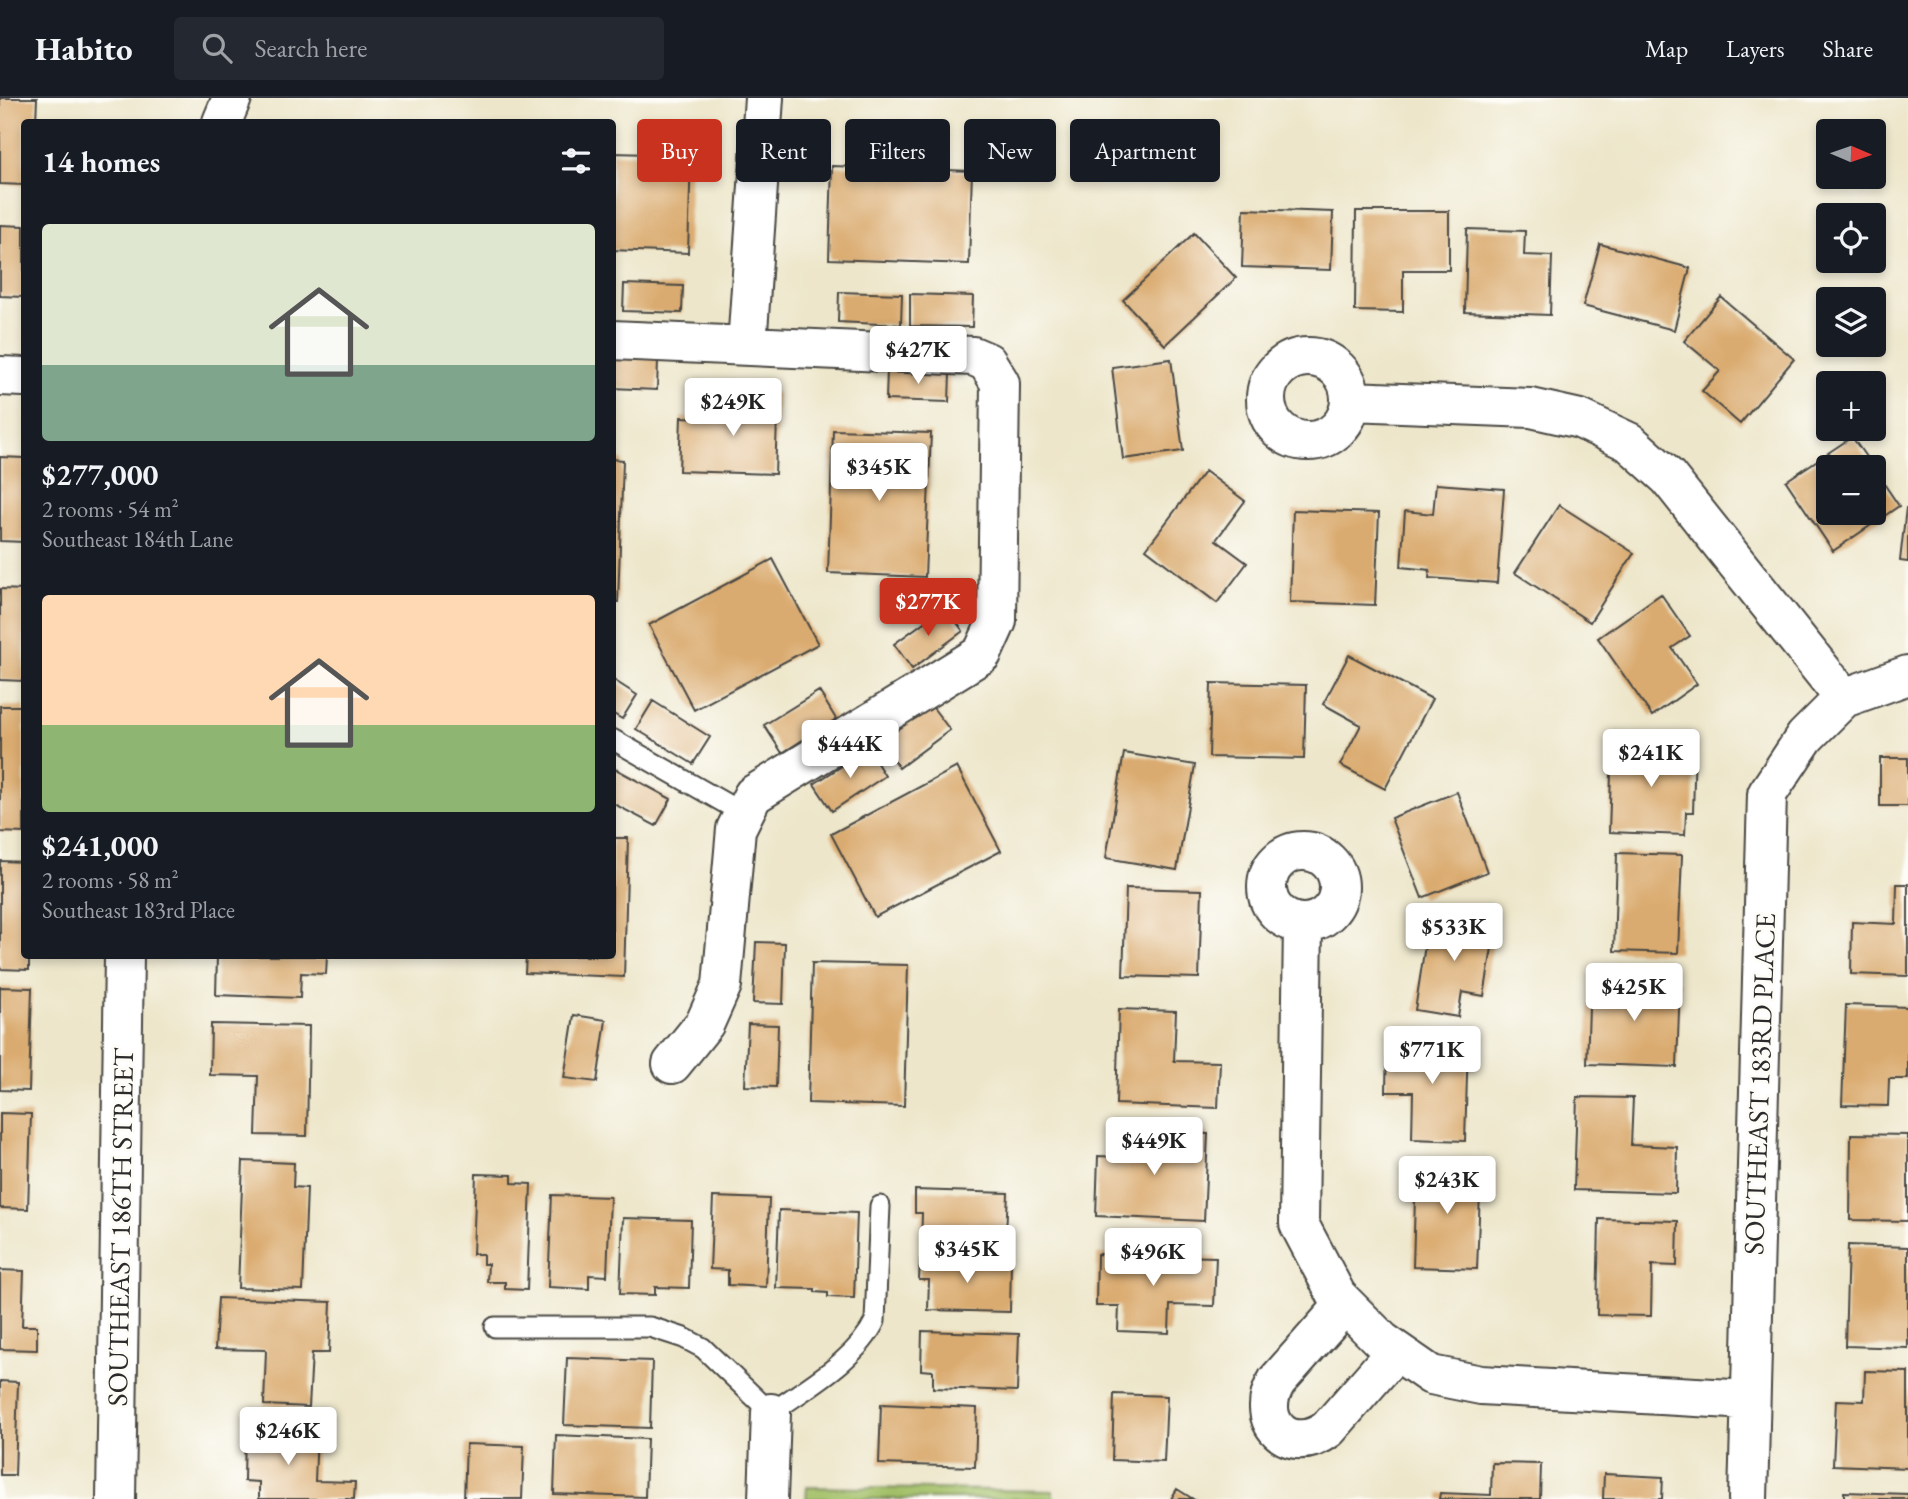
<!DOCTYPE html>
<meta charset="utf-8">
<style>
:root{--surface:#171b24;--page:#242831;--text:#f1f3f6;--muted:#9ea1a6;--line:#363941;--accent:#c8321e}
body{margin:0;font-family:"EB Garamond",serif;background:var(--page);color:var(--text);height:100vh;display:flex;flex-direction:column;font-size:26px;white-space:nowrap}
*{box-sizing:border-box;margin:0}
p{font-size:23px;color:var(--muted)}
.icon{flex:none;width:38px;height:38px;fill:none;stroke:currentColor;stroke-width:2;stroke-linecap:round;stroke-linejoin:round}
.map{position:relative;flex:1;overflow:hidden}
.drawer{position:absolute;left:21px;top:21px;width:595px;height:840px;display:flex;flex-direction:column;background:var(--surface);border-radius:7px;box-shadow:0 4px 10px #0003}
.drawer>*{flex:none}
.top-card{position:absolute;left:637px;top:21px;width:665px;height:63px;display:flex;gap:14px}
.needle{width:46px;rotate:92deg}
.tools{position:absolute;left:1816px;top:21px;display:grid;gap:14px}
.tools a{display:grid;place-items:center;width:70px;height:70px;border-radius:7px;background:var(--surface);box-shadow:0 4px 10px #0003;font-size:35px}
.price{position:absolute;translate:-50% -60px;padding:0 16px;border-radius:7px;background:#fff;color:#222;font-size:23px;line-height:46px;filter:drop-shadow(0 2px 4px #0008)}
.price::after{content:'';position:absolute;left:50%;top:42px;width:21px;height:16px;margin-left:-10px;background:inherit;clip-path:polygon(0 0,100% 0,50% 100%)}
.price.current{background:var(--accent);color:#fff}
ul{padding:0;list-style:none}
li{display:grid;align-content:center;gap:14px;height:371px;padding:0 21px}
li span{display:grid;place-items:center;height:217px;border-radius:7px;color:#555}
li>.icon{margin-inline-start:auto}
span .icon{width:126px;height:126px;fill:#fffc;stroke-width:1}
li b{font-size:30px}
h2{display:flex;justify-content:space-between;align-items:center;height:84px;padding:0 21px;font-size:30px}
.pill{padding:0 24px;border-radius:7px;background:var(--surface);box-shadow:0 4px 10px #0003;font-size:24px;line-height:63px}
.pill.current{background:var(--accent);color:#fff}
header{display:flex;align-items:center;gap:42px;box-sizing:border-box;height:98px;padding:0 35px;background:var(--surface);border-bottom:2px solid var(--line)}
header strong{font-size:33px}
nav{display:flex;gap:38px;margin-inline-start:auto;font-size:24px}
.search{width:490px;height:63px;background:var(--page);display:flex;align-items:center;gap:18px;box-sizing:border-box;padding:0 24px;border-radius:7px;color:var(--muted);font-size:26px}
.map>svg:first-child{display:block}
.green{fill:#a3c067;stroke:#677649;stroke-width:2}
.building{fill:#daab70}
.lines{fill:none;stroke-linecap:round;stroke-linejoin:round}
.lane-casing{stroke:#484743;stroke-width:23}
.street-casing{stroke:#484743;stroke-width:42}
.lane{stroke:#fff;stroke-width:19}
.street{stroke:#fff;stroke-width:38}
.labels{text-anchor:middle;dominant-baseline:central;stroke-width:6;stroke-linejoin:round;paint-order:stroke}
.street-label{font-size:28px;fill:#2b2b2b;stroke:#fdfcf7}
</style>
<header>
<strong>Habito</strong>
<div class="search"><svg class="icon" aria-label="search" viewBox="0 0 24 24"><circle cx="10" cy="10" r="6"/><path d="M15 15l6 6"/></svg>Search here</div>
<nav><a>Map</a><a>Layers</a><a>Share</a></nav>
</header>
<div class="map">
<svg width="1908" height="1401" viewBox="0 0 1908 1401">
<rect width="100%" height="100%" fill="#fdfcf7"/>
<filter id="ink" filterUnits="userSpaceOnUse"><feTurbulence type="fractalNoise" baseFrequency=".0143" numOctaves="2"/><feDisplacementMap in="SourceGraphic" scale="14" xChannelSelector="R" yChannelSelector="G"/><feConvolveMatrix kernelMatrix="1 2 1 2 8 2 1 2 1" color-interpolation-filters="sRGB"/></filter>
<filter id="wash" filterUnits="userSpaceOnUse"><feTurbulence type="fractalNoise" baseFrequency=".00686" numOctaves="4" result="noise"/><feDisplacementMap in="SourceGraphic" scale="28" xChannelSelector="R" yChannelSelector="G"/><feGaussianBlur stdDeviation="1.57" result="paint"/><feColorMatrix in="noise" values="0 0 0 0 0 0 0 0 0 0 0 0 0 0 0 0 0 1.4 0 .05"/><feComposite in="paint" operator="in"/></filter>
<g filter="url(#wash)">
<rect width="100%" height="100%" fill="#ede6ca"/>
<path class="green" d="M 807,1389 L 1053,1393 L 1053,1401 L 806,1401 Z"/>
<g id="blocks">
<path class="building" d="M 0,0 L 37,0 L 36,24 L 24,24 L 24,87 L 0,86 Z
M 612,55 L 691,57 L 688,155 L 612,152 Z
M 832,68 L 972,73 L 969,166 L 829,161 Z
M 1244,111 L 1333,114 L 1331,172 L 1242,169 Z
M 1356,113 L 1449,113 L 1449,172 L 1403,172 L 1403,214 L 1355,213 Z
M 0,127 L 24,128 L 24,199 L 0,198 Z
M 1467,131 L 1525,133 L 1524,157 L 1552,158 L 1550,217 L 1465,214 Z
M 1194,135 L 1236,180 L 1165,247 L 1123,202 Z
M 1600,146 L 1690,170 L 1674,232 L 1583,208 Z
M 624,186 L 683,188 L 682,215 L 623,213 Z
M 839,194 L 902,196 L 901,227 L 838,224 Z
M 910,196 L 973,198 L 972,229 L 910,228 Z
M 1721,199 L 1794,261 L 1740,326 L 1702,293 L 1720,273 L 1684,243 Z
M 612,259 L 658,261 L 657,292 L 612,290 Z
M 1171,261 L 1183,353 L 1123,361 L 1112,269 Z
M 887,272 L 950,275 L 949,304 L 886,302 Z
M 733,294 L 778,295 L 775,376 L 679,373 L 681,319 L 732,321 Z
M 833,332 L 931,335 L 925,479 L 828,475 Z
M 1852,339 L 1873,369 L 1829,369 L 1829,415 L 1874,415 L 1874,371 L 1899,408 L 1833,453 L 1786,383 Z
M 0,359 L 24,360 L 24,444 L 0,443 Z
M 612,361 L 623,362 L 618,504 L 612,504 Z
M 1205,373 L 1245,403 L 1216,442 L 1247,465 L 1217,505 L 1146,451 Z
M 1436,386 L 1504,391 L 1497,485 L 1429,480 L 1430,472 L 1401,469 L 1405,413 L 1433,416 Z
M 1559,407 L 1634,455 L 1590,524 L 1515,475 Z
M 1906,410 L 1908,410 L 1908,464 L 1900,463 Z
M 1293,412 L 1379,415 L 1375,507 L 1290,504 Z
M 773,461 L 818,546 L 694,612 L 649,527 Z
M 0,491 L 24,492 L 24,583 L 0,582 Z
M 1661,496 L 1690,538 L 1672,550 L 1697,586 L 1652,618 L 1598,540 Z
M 945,509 L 963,533 L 912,571 L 894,546 Z
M 1349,557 L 1432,601 L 1385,691 L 1340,667 L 1361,627 L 1323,606 Z
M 612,581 L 637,597 L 622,621 L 612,615 Z
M 1211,585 L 1306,587 L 1304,661 L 1209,659 Z
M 819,593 L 836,621 L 782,655 L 764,627 Z
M 653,603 L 710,639 L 693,666 L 636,631 Z
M 931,607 L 950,632 L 899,670 L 881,644 Z
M 0,608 L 24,608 L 24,735 L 0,734 Z
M 1612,647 L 1695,650 L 1693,714 L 1686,714 L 1685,737 L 1609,734 Z
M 868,651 L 885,678 L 832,713 L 814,686 Z
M 1124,655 L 1195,667 L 1177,772 L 1106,760 Z
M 1880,660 L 1908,660 L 1908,708 L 1880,708 Z
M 957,669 L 1001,753 L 875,819 L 831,736 Z
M 614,670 L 671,701 L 656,728 L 612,705 L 612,673 Z
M 1457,694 L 1487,774 L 1422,800 L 1391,720 Z
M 612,740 L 628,740 L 624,879 L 525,875 L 526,858 L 612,858 Z
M 1617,755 L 1682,757 L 1678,855 L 1614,853 Z
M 0,763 L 24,764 L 24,858 L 29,858 L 29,872 L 0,871 Z
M 1897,786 L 1908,786 L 1908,878 L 1851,876 L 1852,824 L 1896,826 Z
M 1126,790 L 1202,792 L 1199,880 L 1123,878 Z
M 1430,815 L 1496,826 L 1484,898 L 1462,894 L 1458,919 L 1415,912 Z
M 756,844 L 785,845 L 783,906 L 753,905 Z
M 217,858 L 327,858 L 326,876 L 301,875 L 300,900 L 216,897 Z
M 812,865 L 908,867 L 904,1008 L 808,1005 Z
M 1590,881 L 1680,884 L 1677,969 L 1587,966 Z
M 0,889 L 32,890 L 29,993 L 0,992 Z
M 1846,907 L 1908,909 L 1908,981 L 1889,981 L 1888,1008 L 1842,1007 Z
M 1119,911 L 1176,913 L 1174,963 L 1220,964 L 1218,1010 L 1116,1006 Z
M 574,917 L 606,922 L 597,984 L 564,980 Z
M 211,926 L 309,928 L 307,1038 L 256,1037 L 258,978 L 210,977 Z
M 748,926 L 778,927 L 776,989 L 745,988 Z
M 1387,943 L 1468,945 L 1465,1043 L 1412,1041 L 1413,994 L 1386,994 Z
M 1577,999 L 1633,1000 L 1631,1047 L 1677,1049 L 1676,1095 L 1574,1092 Z
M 0,1015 L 31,1016 L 28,1111 L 0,1110 Z
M 1120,1032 L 1208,1036 L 1204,1123 L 1096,1118 L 1098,1058 L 1119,1059 Z
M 1851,1036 L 1908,1037 L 1908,1123 L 1850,1122 Z
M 243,1063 L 294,1065 L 293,1089 L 307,1090 L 303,1192 L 238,1190 Z
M 1416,1065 L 1481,1068 L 1477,1171 L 1413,1169 Z
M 476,1076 L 512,1077 L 512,1085 L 531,1086 L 527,1192 L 505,1191 L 505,1184 L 487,1184 L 488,1166 L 483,1166 L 483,1156 L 473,1156 Z
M 915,1092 L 1008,1095 L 1005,1155 L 921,1152 L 922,1115 L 915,1115 Z
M 552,1097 L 610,1099 L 607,1178 L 589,1177 L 589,1191 L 548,1189 Z
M 713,1099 L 769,1101 L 766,1189 L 728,1187 L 728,1172 L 710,1171 Z
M 779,1112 L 857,1115 L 854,1200 L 828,1199 L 828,1195 L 815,1194 L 815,1191 L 776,1190 Z
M 623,1120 L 691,1122 L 689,1190 L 655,1189 L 655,1197 L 620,1196 Z
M 1599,1121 L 1678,1123 L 1677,1168 L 1652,1167 L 1651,1218 L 1597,1217 Z
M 1848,1147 L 1908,1149 L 1908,1250 L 1845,1248 Z
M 1097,1156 L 1216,1159 L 1214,1208 L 1170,1207 L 1169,1235 L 1118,1233 L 1119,1208 L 1096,1208 Z
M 920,1161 L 1011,1164 L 1010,1214 L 928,1212 L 929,1182 L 919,1182 Z
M 0,1172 L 24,1173 L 22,1228 L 37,1228 L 37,1252 L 0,1251 Z
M 218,1200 L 331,1204 L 329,1255 L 312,1255 L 309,1309 L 264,1307 L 266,1252 L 215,1251 Z
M 922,1233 L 1019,1236 L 1017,1293 L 933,1290 L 933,1273 L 921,1272 Z
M 567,1260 L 652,1263 L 650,1330 L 564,1327 Z
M 1865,1273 L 1908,1274 L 1908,1370 L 1833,1367 L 1836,1302 L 1864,1303 Z
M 0,1283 L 18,1284 L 15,1377 L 0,1377 Z
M 1114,1296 L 1167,1298 L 1164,1364 L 1112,1362 Z
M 881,1306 L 977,1310 L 975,1369 L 879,1366 Z
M 245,1332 L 317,1334 L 315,1383 L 355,1384 L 354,1401 L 259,1401 L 259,1384 L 244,1383 Z
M 556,1337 L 647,1341 L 645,1399 L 554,1396 Z
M 466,1346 L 524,1348 L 522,1401 L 464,1401 Z
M 1492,1365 L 1541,1366 L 1540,1401 L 1439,1401 L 1440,1395 L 1491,1397 Z
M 1604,1376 L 1663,1379 L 1662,1401 L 1603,1401 Z
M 1177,1391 L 1193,1401 L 1171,1401 Z
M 1844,1394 L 1908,1396 L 1908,1401 L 1844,1401 Z"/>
</g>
</g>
<g filter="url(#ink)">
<use href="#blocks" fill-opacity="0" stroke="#484743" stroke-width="2"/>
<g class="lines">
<defs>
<path id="lane" d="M 612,641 L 744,716
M 495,1229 L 650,1229 L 684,1240 L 703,1250 L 771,1315 C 805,1290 857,1262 875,1223 L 880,1108"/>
<path id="street" d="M 222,24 L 232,0
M 612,242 L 973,258 L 987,264 L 1000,285 L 997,523 L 982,556 L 753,697 L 736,731 L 722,887 L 705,925 L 672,966
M 747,248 L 764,0
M1266 301a42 42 0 1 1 84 0a42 42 0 1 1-84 0Z
M 0,278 L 24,279
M 1350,303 L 1531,310 L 1580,321 L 1629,344 L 1668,379 L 1844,600
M1267 789a36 36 0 1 1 72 0a36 36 0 1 1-72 0Z
M 1303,825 L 1299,1126 L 1337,1198 L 1382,1243 L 1431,1277 L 1481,1287 L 1750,1302
M 1345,1206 L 1277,1283 C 1252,1323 1290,1360 1328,1331 L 1396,1253
M 116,1401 L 124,858
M 768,1401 L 771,1315
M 1748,1401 L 1767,696 L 1805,639 L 1844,600 L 1908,577"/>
</defs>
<use href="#lane" class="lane-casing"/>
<use href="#street" class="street-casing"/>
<use href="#lane" class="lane"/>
<use href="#street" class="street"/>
</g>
</g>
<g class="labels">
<g class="street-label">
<text transform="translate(1759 986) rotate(-88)">SOUTHEAST 183RD PLACE</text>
<text transform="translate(120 1129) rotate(-89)">SOUTHEAST 186TH STREET</text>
</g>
</g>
</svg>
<div class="tools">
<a><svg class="needle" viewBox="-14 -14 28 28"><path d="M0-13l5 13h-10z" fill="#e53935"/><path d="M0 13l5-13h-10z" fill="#9ea1a6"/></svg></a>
<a><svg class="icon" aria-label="locate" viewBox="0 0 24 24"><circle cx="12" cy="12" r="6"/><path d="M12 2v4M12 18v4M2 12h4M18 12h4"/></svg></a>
<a><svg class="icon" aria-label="layers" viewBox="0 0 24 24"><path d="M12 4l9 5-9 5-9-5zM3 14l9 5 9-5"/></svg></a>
<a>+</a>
<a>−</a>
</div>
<b class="price" style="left:918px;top:288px">$427K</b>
<b class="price" style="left:733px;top:340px">$249K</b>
<b class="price" style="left:879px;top:405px">$345K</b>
<b class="price current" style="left:928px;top:540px">$277K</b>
<b class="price" style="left:850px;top:682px">$444K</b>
<b class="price" style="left:1651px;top:691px">$241K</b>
<b class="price" style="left:1454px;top:865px">$533K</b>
<b class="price" style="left:1634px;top:925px">$425K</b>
<b class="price" style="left:1432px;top:988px">$771K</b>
<b class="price" style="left:1154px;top:1079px">$449K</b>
<b class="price" style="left:1447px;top:1118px">$243K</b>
<b class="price" style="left:967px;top:1187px">$345K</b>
<b class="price" style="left:1153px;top:1190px">$496K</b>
<b class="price" style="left:288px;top:1369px">$246K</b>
<div class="top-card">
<a class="pill current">Buy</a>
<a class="pill">Rent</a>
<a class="pill">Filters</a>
<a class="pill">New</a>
<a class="pill">Apartment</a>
</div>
<section class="drawer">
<h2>14 homes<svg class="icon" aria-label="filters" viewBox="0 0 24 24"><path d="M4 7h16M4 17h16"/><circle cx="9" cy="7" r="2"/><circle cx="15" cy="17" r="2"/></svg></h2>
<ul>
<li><span style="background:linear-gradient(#dfe7d0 65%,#7fa58c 0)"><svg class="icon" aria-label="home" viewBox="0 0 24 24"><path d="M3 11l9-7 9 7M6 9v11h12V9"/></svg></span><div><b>$277,000</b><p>2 rooms · 54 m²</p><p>Southeast 184th Lane</p></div></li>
<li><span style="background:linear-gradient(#ffd9b3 60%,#8fb573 0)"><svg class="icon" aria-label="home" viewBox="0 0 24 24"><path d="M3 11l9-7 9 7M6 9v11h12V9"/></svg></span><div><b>$241,000</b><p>2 rooms · 58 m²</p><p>Southeast 183rd Place</p></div></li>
</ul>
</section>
</div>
